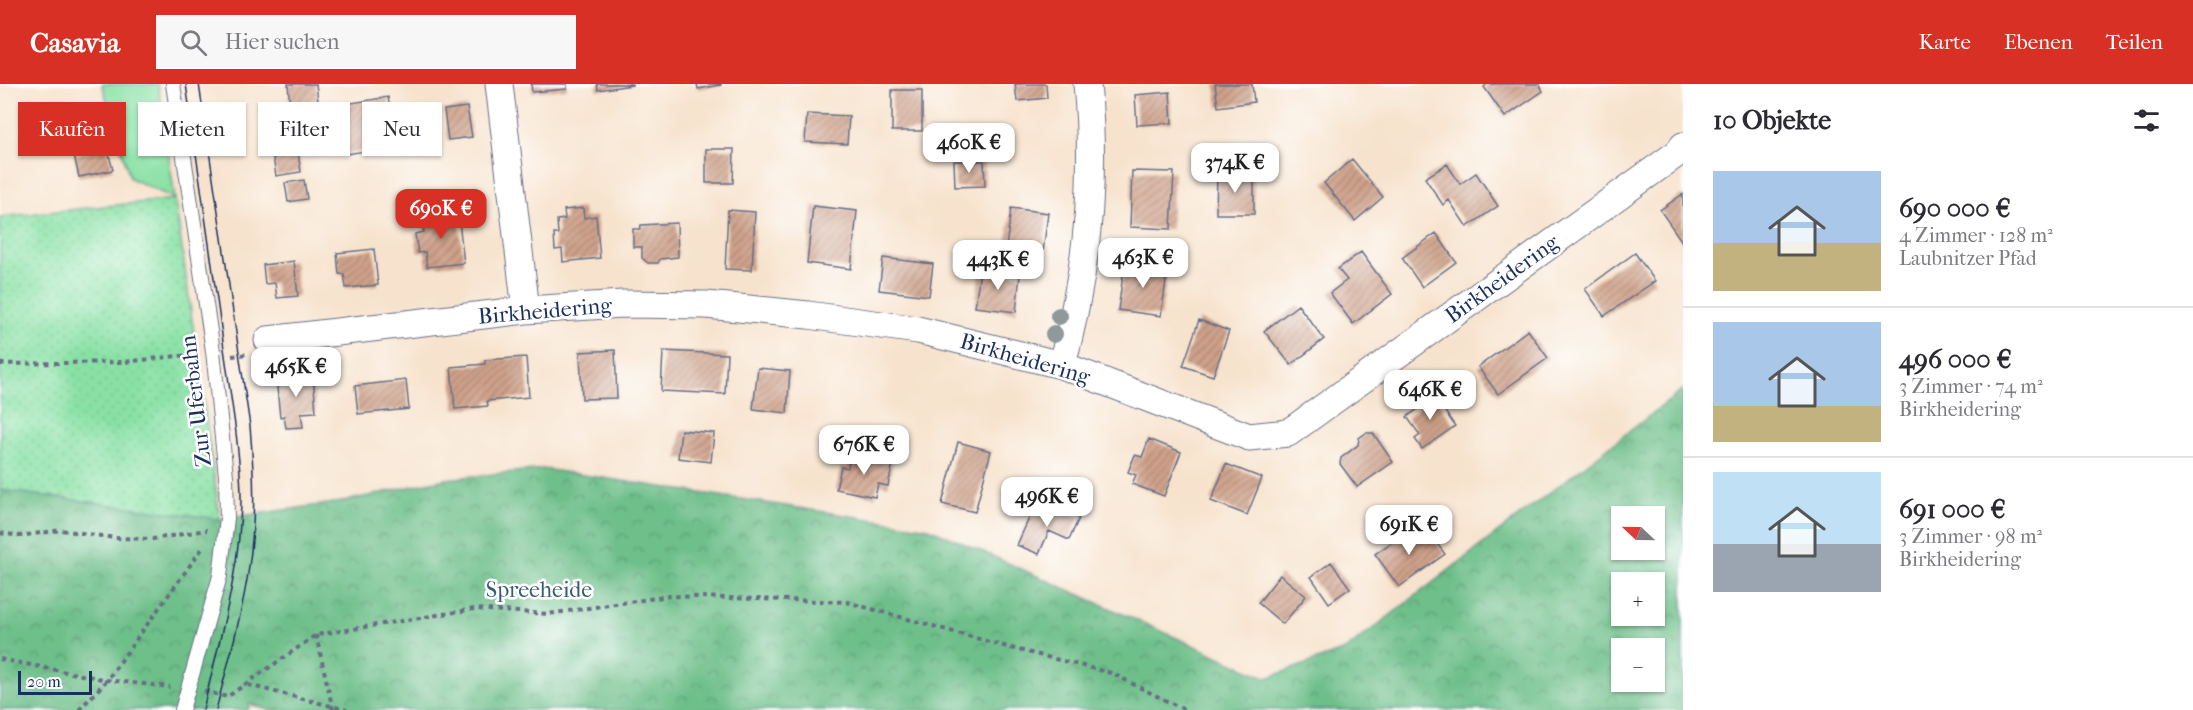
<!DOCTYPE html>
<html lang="de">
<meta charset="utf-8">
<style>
:root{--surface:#fff;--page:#f7f7f7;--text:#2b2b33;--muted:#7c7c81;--line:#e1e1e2;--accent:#d93025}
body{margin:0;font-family:"IM FELL French Canon",serif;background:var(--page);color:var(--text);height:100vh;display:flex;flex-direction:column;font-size:22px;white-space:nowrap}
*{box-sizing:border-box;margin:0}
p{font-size:20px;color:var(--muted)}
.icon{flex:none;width:33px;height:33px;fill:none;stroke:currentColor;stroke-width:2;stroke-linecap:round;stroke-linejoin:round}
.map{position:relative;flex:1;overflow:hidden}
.side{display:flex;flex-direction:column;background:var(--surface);width:510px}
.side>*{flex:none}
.hud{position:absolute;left:18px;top:18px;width:570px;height:54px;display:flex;gap:12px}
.needle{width:39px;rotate:292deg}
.tools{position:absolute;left:1611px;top:422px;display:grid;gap:12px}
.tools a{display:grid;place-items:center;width:54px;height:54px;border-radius:0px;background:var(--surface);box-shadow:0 2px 4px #0004;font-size:30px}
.scale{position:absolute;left:18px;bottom:15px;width:74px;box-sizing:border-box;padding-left:6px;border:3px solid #1b2f5e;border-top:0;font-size:16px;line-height:21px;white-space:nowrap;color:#1b2f5e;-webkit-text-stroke:4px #fff;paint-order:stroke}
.price{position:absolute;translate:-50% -51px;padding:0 14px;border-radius:12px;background:#fff;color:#222;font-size:20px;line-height:39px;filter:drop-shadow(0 2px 3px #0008)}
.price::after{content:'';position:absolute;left:50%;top:36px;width:18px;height:14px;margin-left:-9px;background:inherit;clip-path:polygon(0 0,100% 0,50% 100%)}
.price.selected{background:var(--accent);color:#fff}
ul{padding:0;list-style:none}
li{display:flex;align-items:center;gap:18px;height:150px;padding:0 30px}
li+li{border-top:2px solid var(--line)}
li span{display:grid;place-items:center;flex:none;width:168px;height:120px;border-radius:0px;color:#555}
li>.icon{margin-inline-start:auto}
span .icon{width:72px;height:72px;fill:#fffc;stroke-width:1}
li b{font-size:26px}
h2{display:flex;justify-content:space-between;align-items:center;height:72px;padding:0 30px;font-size:26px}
.chip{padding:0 21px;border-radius:0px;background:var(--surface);box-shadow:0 2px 4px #0004;font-size:21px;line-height:54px}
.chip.selected{background:var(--accent);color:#fff}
header{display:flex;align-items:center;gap:36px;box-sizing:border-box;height:84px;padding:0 30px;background:var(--accent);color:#fff}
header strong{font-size:28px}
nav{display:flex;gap:33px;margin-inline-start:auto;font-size:21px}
.search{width:420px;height:54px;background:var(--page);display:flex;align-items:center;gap:15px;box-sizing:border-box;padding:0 21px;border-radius:0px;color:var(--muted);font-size:22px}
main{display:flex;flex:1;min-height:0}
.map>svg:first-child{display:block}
.green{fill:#89e1a5;stroke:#528882;stroke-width:1.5}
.forest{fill:url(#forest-crowns);stroke:#447774;stroke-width:1.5;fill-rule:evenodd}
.garden{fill:url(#garden-dots);stroke:#528882;stroke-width:1.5}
.building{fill:url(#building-hatch)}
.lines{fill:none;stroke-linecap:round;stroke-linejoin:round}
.service-casing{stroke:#686e85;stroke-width:16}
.minor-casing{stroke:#686e85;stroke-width:29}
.path{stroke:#686e85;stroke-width:4;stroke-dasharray:4.5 4.5;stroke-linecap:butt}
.service{stroke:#fff;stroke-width:14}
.minor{stroke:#fff;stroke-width:27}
.tram{stroke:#1b2f5e;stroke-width:1.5}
.tree{fill:#8d999a}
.labels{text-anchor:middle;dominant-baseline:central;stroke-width:5;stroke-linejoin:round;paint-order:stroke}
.street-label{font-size:22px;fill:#1b2f5e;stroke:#fff}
.park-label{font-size:22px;fill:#365c70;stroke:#fff}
</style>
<header>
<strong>Casavia</strong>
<div class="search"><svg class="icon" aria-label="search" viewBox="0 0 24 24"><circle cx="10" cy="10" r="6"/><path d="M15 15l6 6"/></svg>Hier suchen</div>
<nav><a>Karte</a><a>Ebenen</a><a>Teilen</a></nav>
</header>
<main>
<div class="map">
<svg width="1683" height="626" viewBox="0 0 1683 626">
<defs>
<pattern id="forest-crowns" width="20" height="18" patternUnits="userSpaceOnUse" patternTransform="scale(1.5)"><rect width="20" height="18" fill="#6ebf8a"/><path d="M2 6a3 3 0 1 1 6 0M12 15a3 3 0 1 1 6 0" fill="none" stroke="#5a9c74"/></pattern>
<pattern id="garden-dots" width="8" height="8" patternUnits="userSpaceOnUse" patternTransform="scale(1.5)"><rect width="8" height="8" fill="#89e1a5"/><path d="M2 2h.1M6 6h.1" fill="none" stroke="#76c190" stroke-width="1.8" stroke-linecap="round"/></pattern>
<pattern id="building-hatch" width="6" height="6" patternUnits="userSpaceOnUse" patternTransform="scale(1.5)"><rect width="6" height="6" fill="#cfa28a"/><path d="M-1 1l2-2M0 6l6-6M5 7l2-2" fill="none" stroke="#a78474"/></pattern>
</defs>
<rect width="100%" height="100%" fill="#fff"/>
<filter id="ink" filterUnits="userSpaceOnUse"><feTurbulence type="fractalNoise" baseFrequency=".0167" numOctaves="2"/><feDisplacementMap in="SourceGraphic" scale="12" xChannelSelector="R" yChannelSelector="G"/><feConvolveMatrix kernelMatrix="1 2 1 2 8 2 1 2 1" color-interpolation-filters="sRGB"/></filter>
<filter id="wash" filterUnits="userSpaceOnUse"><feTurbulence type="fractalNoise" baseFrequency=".008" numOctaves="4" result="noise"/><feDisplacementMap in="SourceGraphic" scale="24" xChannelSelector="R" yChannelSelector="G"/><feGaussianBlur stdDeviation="1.35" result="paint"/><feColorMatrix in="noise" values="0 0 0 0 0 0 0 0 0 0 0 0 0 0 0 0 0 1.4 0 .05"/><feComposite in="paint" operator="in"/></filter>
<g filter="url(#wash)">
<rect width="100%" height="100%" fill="#f7e3cd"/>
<path class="green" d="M 102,0 L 158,0 L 175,115 L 130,94 Z"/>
<path class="forest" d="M 1683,306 L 1683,626 L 268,626 L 250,620 L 248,626 L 0,626 L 0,406 L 220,435 L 341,418 L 445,395 L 544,385 L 929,444 L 1267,594 L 1345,566 ZM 1622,432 L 1654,432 L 1654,465 L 1622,465 ZM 1622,498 L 1654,498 L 1654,531 L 1622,531 ZM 1622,564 L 1654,564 L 1654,597 L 1622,597 Z"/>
<path class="garden" d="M 175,115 L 220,435 L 0,406 L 0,133 Z"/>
<g id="blocks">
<path class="building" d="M 288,0 L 316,0 L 318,17 L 290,21 Z
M 531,0 L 567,0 L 567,5 L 532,8 Z
M 597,0 L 632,0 L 632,1 L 598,6 Z
M 697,0 L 721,0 L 721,1 L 698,5 Z
M 1015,0 L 1046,0 L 1047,14 L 1017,17 Z
M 1215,0 L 1252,0 L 1254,18 L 1218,23 Z
M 1487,0 L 1539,0 L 1543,7 L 1505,33 L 1484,3 Z
M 892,6 L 922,6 L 922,47 L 892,47 Z
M 1170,8 L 1172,39 L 1137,41 L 1135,11 Z
M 388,13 L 396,62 L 347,70 L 339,21 Z
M 467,23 L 472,53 L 448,56 L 444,26 Z
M 807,30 L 849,32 L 847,60 L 805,58 Z
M 107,63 L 113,86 L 79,93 L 74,71 Z
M 706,65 L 734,65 L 733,99 L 706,99 Z
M 298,69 L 301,88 L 276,92 L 273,73 Z
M 1352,75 L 1383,113 L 1355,137 L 1324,99 Z
M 954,77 L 984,77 L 985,102 L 955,103 Z
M 1447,80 L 1460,100 L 1476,89 L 1498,122 L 1467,143 L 1449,116 L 1443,121 L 1425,94 Z
M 1132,87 L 1174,88 L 1171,145 L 1130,143 Z
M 1217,89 L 1254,89 L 1254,130 L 1216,130 Z
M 304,96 L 307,115 L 288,118 L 285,99 Z
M 1683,110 L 1683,159 L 1660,126 Z
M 813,122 L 857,127 L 851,185 L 807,179 Z
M 583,124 L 584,134 L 596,132 L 600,174 L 563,178 L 562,165 L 555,166 L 554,150 L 558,150 L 557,136 L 565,135 L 564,126 Z
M 1011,124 L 1048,129 L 1043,168 L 1006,164 Z
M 728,126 L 755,128 L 752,186 L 725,185 Z
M 458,129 L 464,179 L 427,183 L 425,168 L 418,169 L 415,150 L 424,148 L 422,133 Z
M 677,139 L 678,173 L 660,175 L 658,179 L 648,179 L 642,174 L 642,163 L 633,163 L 633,145 L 640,145 L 641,141 Z
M 1436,149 L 1456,178 L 1422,203 L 1402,174 Z
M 374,165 L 378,201 L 346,204 L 344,190 L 339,190 L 337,169 Z
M 1361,168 L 1392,210 L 1353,240 L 1330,209 L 1347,196 L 1338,185 Z
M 1635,169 L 1655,197 L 1604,232 L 1585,205 Z
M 883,174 L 933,180 L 929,212 L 879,206 Z
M 294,177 L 298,212 L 277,214 L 275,199 L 265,200 L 263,181 Z
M 1125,178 L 1168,183 L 1161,232 L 1118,226 Z
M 980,186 L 1020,191 L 1016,228 L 975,223 Z
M 1298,221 L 1324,255 L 1291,281 L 1264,247 Z
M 1199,236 L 1229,247 L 1213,292 L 1183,282 Z
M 1528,246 L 1548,274 L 1498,310 L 1478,283 Z
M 615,266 L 617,314 L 582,315 L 580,268 Z
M 663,267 L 727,270 L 725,310 L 661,307 Z
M 526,273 L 529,313 L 487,317 L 488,322 L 455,325 L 451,283 L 485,280 L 485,276 Z
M 758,284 L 790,287 L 787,329 L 753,325 Z
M 299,288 L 300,291 L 313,290 L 316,328 L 301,329 L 303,343 L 286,344 L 284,332 L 280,333 L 276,294 L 288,293 L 288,289 Z
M 406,296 L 409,325 L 358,330 L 355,302 Z
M 1427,310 L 1431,316 L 1435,313 L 1455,342 L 1422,365 L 1415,355 L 1420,351 L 1407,333 L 1419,324 L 1415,318 Z
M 681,346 L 714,349 L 711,378 L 678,374 Z
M 1366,349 L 1373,349 L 1393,378 L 1357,403 L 1340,380 L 1341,374 L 1358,361 L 1359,354 Z
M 1149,355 L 1181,368 L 1164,412 L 1132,400 L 1136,391 L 1128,388 L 1135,371 L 1142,373 Z
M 958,358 L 991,367 L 975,428 L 942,420 Z
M 850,371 L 893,379 L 888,402 L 878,400 L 875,413 L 836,405 L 841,383 L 848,384 Z
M 1226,380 L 1262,394 L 1247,431 L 1211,417 Z
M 1046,419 L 1079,434 L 1069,456 L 1049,447 L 1039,470 L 1017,461 L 1030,432 L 1039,433 Z
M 1411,445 L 1419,456 L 1429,449 L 1445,470 L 1399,503 L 1375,470 Z
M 1331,478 L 1350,504 L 1329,519 L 1311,493 Z
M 1280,491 L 1306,512 L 1283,540 L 1258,519 Z"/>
</g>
</g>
<g filter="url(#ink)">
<use href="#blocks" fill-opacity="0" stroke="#686e85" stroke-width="1.5"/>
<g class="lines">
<defs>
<path id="service" d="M 173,0 L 213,267 L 226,392 L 227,434 L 220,492 L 182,626"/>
<path id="minor" d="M 499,0 L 526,226
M 268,256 L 526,226 L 623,220 L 706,221 L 739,224 L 808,231 L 918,246 L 1061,281 L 1249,353 L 1288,349 L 1679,68 L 1683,62
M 1061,281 C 1068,261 1072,240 1076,219 C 1091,146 1094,74 1087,0"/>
</defs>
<use href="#service" class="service-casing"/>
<use href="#minor" class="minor-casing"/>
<path class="path" d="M 232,272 L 248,270
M 0,280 L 123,278 L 197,270
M 0,449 L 20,452 L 61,446 L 115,454 L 153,455 L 207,446
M 316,551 L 333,626
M 0,575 L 107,596 L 170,603
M 248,601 L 347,626
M 204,607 L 227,613 L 316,551 L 474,525 L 548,530 L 669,512 L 847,518 L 1011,564 L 1111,589 L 1185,626
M 79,626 L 107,596 L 204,462"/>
<use href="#service" class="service"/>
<use href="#minor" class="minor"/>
<path class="tram" d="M 186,0 L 235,341 C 238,365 241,389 241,414 C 241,486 219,556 203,626
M 199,0 L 250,342 C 254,389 256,436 249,483 C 242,531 228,579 216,626"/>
</g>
<g class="tree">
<circle cx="1059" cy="232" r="9"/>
<circle cx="1054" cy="250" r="9"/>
</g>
</g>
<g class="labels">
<g class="street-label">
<text transform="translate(1502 195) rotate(-36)">Birkheidering</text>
<text transform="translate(545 227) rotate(-5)">Birkheidering</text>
<text transform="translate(1025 275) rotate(16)">Birkheidering</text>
<text transform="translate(196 317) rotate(-97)">Zur Uferbahn</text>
</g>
<g class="park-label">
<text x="539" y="506">Spreeheide</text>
</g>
</g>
</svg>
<div class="tools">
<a><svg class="needle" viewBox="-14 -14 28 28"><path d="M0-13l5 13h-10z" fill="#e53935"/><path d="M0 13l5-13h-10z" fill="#7c7c81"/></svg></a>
<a>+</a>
<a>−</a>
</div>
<div class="scale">20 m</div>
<b class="price" style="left:969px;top:90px">460K €</b>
<b class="price" style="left:1235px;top:110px">374K €</b>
<b class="price selected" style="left:441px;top:156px">690K €</b>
<b class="price" style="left:1143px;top:205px">463K €</b>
<b class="price" style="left:998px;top:207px">443K €</b>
<b class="price" style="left:296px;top:314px">465K €</b>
<b class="price" style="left:1430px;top:337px">646K €</b>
<b class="price" style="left:864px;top:392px">676K €</b>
<b class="price" style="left:1047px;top:444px">496K €</b>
<b class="price" style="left:1409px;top:472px">691K €</b>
<div class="hud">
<a class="chip selected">Kaufen</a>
<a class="chip">Mieten</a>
<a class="chip">Filter</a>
<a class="chip">Neu</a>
</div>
</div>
<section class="side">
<h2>10 Objekte<svg class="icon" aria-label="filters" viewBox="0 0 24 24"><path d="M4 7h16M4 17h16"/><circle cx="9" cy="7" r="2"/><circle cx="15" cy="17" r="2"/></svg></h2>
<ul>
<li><span style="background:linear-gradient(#a9c7e8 60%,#c2b280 0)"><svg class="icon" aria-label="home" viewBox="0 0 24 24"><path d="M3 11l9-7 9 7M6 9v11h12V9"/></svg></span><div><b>690 000 €</b><p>4 Zimmer · 128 m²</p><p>Laubnitzer Pfad</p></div></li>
<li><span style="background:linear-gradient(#a9c7e8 70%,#c2b280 0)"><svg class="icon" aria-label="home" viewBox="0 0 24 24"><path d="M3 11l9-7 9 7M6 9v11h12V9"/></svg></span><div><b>496 000 €</b><p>3 Zimmer · 74 m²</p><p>Birkheidering</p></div></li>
<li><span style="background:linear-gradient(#bfe0f5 60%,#9aa5b1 0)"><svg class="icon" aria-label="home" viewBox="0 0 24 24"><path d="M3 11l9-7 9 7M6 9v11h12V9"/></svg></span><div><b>691 000 €</b><p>3 Zimmer · 98 m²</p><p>Birkheidering</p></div></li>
</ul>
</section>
</main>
